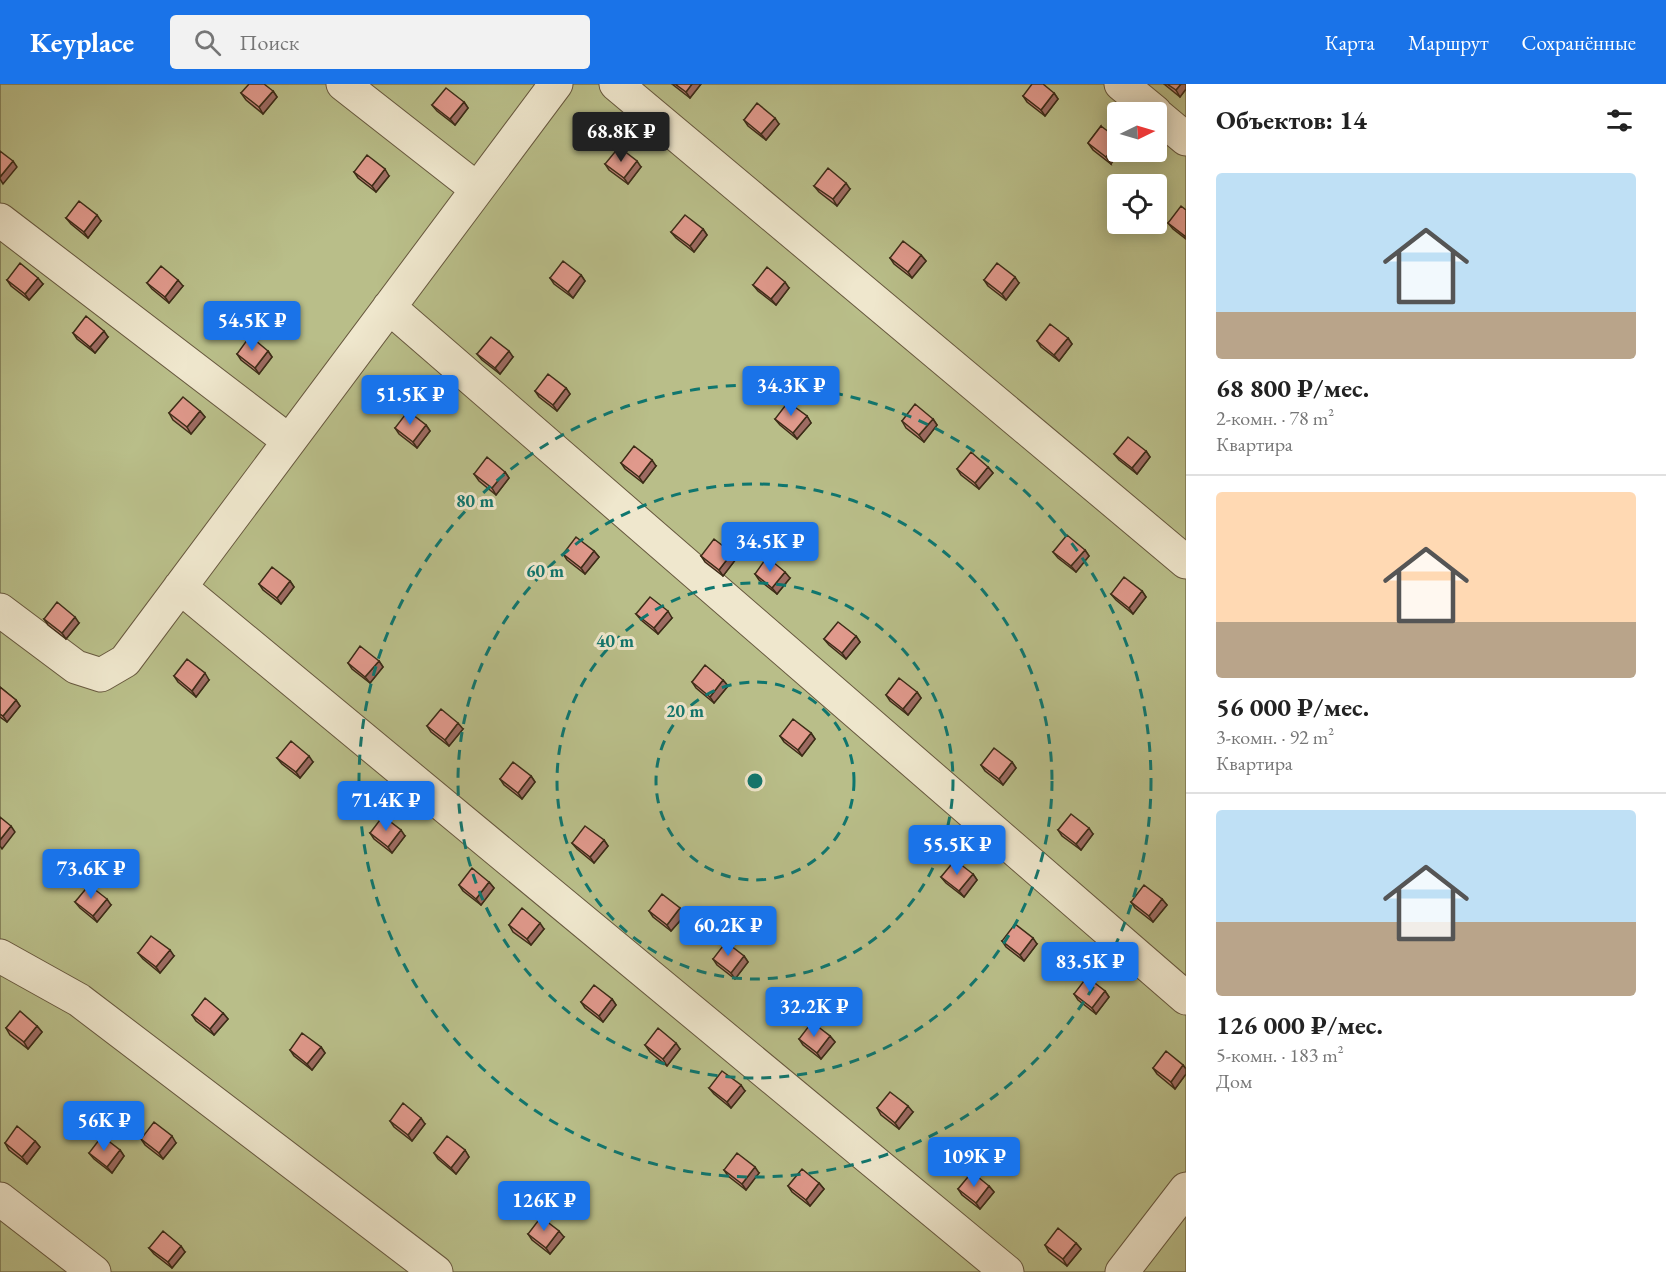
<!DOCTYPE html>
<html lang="ru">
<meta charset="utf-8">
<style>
:root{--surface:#fff;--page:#f2f2f2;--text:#222;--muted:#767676;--line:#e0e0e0;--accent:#1a73e8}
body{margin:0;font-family:"EB Garamond",serif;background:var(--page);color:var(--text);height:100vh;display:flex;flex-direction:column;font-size:22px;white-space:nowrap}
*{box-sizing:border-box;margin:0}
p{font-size:20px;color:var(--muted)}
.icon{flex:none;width:33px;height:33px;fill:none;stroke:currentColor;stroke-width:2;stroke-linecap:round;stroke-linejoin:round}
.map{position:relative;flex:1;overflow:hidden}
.sheet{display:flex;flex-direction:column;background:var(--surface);width:480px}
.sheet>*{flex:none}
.needle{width:39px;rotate:85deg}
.buttons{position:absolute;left:1107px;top:18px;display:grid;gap:12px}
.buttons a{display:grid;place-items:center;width:60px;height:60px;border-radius:6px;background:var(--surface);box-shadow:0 3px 15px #0003;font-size:30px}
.price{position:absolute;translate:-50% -51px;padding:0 14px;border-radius:6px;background:var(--accent);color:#fff;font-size:20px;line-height:39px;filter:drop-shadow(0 2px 3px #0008)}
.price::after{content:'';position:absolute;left:50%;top:36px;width:18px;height:14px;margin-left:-9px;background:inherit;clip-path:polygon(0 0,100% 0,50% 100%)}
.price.on{background:#222;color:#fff}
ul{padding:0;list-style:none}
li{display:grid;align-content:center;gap:12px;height:318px;padding:0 30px}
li+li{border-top:2px solid var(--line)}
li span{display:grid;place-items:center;height:186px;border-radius:6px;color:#555}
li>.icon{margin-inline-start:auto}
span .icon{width:108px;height:108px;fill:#fffc;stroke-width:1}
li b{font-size:26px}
h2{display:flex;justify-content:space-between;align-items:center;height:72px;padding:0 30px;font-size:26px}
header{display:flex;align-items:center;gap:36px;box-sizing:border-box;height:84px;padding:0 30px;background:var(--accent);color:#fff}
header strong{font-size:28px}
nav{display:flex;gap:33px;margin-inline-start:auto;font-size:21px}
.search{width:420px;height:54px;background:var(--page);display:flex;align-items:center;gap:15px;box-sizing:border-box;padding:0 21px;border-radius:6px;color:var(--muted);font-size:22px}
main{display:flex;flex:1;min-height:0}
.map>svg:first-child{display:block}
.green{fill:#b9be89;stroke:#7a7550;stroke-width:1.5;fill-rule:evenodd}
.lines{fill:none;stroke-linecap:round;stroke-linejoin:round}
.minor-casing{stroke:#67583e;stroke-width:35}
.minor{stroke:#efe7cd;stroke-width:33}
.wall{fill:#c18478;stroke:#3c2c17;stroke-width:1.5}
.shaded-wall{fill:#9d6b62;stroke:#3c2c17;stroke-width:1.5}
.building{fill:#e0998c;stroke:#3c2c17;stroke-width:1.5}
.ring{fill:none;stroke:#0f766e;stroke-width:3;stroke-dasharray:10 8}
.centre{fill:#0f766e;stroke:#efe7cd;stroke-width:3}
.ring-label{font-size:18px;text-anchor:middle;font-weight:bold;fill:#0f766e;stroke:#efe7cd;stroke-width:6;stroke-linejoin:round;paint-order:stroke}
</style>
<header>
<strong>Keyplace</strong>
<div class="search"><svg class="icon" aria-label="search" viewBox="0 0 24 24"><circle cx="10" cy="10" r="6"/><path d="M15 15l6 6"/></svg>Поиск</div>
<nav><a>Карта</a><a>Маршрут</a><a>Сохранённые</a></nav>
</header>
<main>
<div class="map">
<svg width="1186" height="1188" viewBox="0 0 1186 1188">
<rect width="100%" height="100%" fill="#e7dab2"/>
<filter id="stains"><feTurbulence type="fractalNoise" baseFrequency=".00333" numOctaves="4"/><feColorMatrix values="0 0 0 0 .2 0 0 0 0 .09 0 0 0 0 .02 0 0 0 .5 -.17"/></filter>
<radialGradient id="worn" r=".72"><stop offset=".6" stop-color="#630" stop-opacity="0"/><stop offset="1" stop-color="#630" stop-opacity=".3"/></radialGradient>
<path class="green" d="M 0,0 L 1186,0 L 1186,1188 L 0,1188 ZM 1118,28 L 1156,28 L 1156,68 L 1118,68 ZM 1118,100 L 1156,100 L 1156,140 L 1118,140 Z"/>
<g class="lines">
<defs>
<path id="minor" d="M 343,0 L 477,105
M 616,0 L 1186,478
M 1121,0 L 1155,28
M 1156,30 L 1186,55
M 0,136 L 289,357
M 389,223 L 1186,914
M 180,503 L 1007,1188
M 0,526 L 76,583 L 101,591 L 125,577 L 556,0
M 0,872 L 79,916 L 436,1188
M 0,1115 L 94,1188
M 1122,1188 L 1186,1105"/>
</defs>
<use href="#minor" class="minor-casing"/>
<use href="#minor" class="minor"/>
</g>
<path class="wall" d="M 672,0 L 701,0 L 690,14 Z
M 1164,0 L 1186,0 L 1186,5 L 1180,13 Z
M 273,7 L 277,13 L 263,30 L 246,16 L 241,9 Z
M 1054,9 L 1058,15 L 1045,32 L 1027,18 L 1023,12 Z
M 464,18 L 468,24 L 455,41 L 437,27 L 432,21 Z
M 744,36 L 779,40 L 766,56 L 748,42 Z
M 1101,42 L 1111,80 L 1093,66 L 1088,59 Z
M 605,80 L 641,83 L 628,100 L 609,86 Z
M 354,88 L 389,92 L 376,108 L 358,94 Z
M 814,102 L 850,105 L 837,122 L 819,108 Z
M 1186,126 L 1186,155 L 1173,145 L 1168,139 Z
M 66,134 L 101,137 L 88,154 L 71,140 Z
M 703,145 L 707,151 L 694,168 L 676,154 L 671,148 Z
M 921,171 L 926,177 L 912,194 L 894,180 L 890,174 Z
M 581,191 L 585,197 L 573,214 L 554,200 L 550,194 Z
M 7,196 L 43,200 L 29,216 L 11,202 Z
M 984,196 L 1019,199 L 1006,216 L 988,202 Z
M 147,199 L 183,202 L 169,219 L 152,205 Z
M 753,201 L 789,204 L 776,221 L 758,207 Z
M 73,249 L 108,253 L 95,269 L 77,255 Z
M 1068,254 L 1072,260 L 1059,277 L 1041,263 L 1037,257 Z
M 268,267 L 272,273 L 259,290 L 241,276 L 237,270 Z
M 477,270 L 513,273 L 500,290 L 482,276 Z
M 566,304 L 570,310 L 557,327 L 539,313 L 535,307 Z
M 200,327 L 205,333 L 191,350 L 173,336 L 169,329 Z
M 807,332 L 811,339 L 797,355 L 780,341 L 775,335 Z
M 933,335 L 937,341 L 924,358 L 906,344 L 902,337 Z
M 426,341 L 430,347 L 417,364 L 399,350 L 395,344 Z
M 1146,367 L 1150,373 L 1137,390 L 1119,376 L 1114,370 Z
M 621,379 L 656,382 L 643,399 L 625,385 Z
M 988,383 L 993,389 L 979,405 L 961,391 L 957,385 Z
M 505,388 L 509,394 L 496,411 L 479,397 L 474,390 Z
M 1085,466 L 1089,472 L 1076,488 L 1058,474 L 1053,468 Z
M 594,467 L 599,473 L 585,490 L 567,476 L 563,470 Z
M 701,472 L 736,475 L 723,492 L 705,478 Z
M 755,490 L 790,494 L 777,510 L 759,496 Z
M 290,497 L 294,503 L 281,520 L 263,506 L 259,500 Z
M 1142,507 L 1146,513 L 1133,530 L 1116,516 L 1111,510 Z
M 636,530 L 672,534 L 658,550 L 641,536 Z
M 44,535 L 79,539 L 66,555 L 48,541 Z
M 856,552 L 860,558 L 846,575 L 829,561 L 824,555 Z
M 379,577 L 383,583 L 370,599 L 352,585 L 348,579 Z
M 174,592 L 209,596 L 196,613 L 178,598 Z
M 723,596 L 728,602 L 714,619 L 696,604 L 692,598 Z
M 0,603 L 16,616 L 20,622 L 7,638 L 0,633 Z
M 917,608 L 921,614 L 908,631 L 890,617 L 886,611 Z
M 427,642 L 463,645 L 449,662 L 431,648 Z
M 811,649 L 815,655 L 802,672 L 784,658 L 780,652 Z
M 277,674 L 313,678 L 300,694 L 282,680 Z
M 1012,678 L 1016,684 L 1003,701 L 985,687 L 981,681 Z
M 531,692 L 535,698 L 522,715 L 504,701 L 500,695 Z
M 1058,746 L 1093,750 L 1081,766 L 1062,752 Z
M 370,749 L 405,752 L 392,769 L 374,755 Z
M 604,756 L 608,762 L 594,779 L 577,765 L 572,759 Z
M 973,790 L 977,796 L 964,813 L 946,799 L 941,793 Z
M 489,798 L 494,804 L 481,821 L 463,807 L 459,801 Z
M 1162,815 L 1167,821 L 1153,838 L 1135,824 L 1131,818 Z
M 75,818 L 111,821 L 97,838 L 80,824 Z
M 649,827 L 685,831 L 671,847 L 653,833 Z
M 509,841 L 544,845 L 531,861 L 513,848 Z
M 1002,857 L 1037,860 L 1024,877 L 1006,863 Z
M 138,869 L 174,872 L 160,889 L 143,875 Z
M 744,872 L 748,878 L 735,895 L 717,881 L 713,875 Z
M 1105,907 L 1109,913 L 1096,930 L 1078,916 L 1074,910 Z
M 612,915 L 616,921 L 603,938 L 585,924 L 581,918 Z
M 223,929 L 228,935 L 214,951 L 196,937 L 192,931 Z
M 37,942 L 42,948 L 28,965 L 10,951 L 6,944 Z
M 830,952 L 835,958 L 821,975 L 803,961 L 799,955 Z
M 645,961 L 680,965 L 667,982 L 650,968 Z
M 321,963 L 325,969 L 312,986 L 294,972 L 290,966 Z
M 1183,981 L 1186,985 L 1186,990 L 1175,1005 L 1157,990 L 1153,984 Z
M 709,1004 L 745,1007 L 731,1024 L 714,1010 Z
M 877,1024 L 913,1028 L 899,1045 L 881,1031 Z
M 390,1037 L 425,1040 L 412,1057 L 394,1043 Z
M 141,1055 L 176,1059 L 163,1075 L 145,1061 Z
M 35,1057 L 40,1063 L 27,1080 L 9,1066 L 5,1059 Z
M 120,1066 L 124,1072 L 112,1089 L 94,1075 L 89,1069 Z
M 465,1066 L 469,1073 L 456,1090 L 438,1075 L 434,1069 Z
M 724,1086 L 759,1089 L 746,1106 L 728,1092 Z
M 819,1099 L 824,1105 L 810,1122 L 792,1108 L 788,1102 Z
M 989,1102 L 994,1108 L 980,1125 L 962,1111 L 958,1105 Z
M 528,1150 L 564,1153 L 550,1170 L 532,1156 Z
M 1076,1159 L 1081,1165 L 1067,1182 L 1049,1168 L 1045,1161 Z
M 149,1164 L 185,1168 L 172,1184 L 154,1170 Z"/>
<path class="shaded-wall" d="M 692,0 L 701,0 L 690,14 L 686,8 Z
M 1181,0 L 1186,0 L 1186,5 L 1180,13 L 1176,6 Z
M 273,7 L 277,13 L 263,30 L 259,23 Z
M 1054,9 L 1058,15 L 1045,32 L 1041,26 Z
M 464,18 L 468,24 L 455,41 L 450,35 Z
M 775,34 L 779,40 L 766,56 L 761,50 Z
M 1118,59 L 1118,68 L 1120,68 L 1111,80 L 1106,73 Z
M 13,77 L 17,83 L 3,100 L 0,95 L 0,93 Z
M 637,77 L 641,83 L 628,100 L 624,94 Z
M 385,85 L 389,92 L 376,108 L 372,102 Z
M 846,99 L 850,105 L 837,122 L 833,115 Z
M 97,131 L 101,137 L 88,154 L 84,148 Z
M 703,145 L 707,151 L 694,168 L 690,162 Z
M 921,171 L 926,177 L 912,194 L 908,188 Z
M 581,191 L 585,197 L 573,214 L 568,208 Z
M 1015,193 L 1019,199 L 1006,216 L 1002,210 Z
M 38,194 L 43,200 L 29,216 L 25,210 Z
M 178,196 L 183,202 L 169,219 L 165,213 Z
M 785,198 L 789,204 L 776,221 L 771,215 Z
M 104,247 L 108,253 L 95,269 L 90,263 Z
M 1068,254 L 1072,260 L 1059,277 L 1054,271 Z
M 268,267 L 272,273 L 259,290 L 255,284 Z
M 509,267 L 513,273 L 500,290 L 495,284 Z
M 566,304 L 570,310 L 557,327 L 553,321 Z
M 200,327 L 205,333 L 191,350 L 187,343 Z
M 807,332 L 811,339 L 797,355 L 793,349 Z
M 933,335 L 937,341 L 924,358 L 919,351 Z
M 426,341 L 430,347 L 417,364 L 413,358 Z
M 1146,367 L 1150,373 L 1137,390 L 1132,384 Z
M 652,376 L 656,382 L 643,399 L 639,393 Z
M 988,383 L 993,389 L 979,405 L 975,399 Z
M 505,388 L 509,394 L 496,411 L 492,404 Z
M 1085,466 L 1089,472 L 1076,488 L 1071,482 Z
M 594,467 L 599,473 L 585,490 L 581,484 Z
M 732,469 L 736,475 L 723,492 L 719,486 Z
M 785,488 L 790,494 L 777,510 L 772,504 Z
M 290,497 L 294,503 L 281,520 L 277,514 Z
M 1142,507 L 1146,513 L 1133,530 L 1129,524 Z
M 668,527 L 672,534 L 658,550 L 654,544 Z
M 75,533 L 79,539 L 66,555 L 62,549 Z
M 856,552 L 860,558 L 846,575 L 842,569 Z
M 379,577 L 383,583 L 370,599 L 365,593 Z
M 205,589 L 209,596 L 196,613 L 192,607 Z
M 723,596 L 728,602 L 714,619 L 710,613 Z
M 917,608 L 921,614 L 908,631 L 903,625 Z
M 16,616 L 20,622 L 7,638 L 3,632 Z
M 458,639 L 463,645 L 449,662 L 445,656 Z
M 811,649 L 815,655 L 802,672 L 798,666 Z
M 309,672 L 313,678 L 300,694 L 296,688 Z
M 1012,678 L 1016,684 L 1003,701 L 999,695 Z
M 531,692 L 535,698 L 522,715 L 518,709 Z
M 11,742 L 15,748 L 2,765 L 0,762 L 0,756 Z
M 1089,744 L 1093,750 L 1081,766 L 1076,760 Z
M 401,746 L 405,752 L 392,769 L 388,763 Z
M 604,756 L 608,762 L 594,779 L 590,773 Z
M 973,790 L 977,796 L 964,813 L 959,807 Z
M 489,798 L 494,804 L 481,821 L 476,815 Z
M 107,815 L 111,821 L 97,838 L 93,832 Z
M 1162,815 L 1167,821 L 1153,838 L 1149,832 Z
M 680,824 L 685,831 L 671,847 L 667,841 Z
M 540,839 L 544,845 L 531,861 L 527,855 Z
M 1033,854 L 1037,860 L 1024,877 L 1020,871 Z
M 170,866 L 174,872 L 160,889 L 156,883 Z
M 744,872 L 748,878 L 735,895 L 731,889 Z
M 1105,907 L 1109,913 L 1096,930 L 1092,924 Z
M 612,915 L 616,921 L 603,938 L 599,932 Z
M 223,929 L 228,935 L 214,951 L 210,945 Z
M 37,942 L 42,948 L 28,965 L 24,958 Z
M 830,952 L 835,958 L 821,975 L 817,969 Z
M 676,959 L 680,965 L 667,982 L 663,975 Z
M 321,963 L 325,969 L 312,986 L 307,980 Z
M 1183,981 L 1186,985 L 1186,990 L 1175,1005 L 1171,998 Z
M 741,1001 L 745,1007 L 731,1024 L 727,1018 Z
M 908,1022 L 913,1028 L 899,1045 L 895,1039 Z
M 421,1034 L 425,1040 L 412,1057 L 408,1051 Z
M 172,1052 L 176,1059 L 163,1075 L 159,1069 Z
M 35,1057 L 40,1063 L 27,1080 L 22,1073 Z
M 120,1066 L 124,1072 L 112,1089 L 107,1083 Z
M 465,1066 L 469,1073 L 456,1090 L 451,1084 Z
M 755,1083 L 759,1089 L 746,1106 L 742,1100 Z
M 819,1099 L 824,1105 L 810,1122 L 806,1116 Z
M 989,1102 L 994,1108 L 980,1125 L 976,1119 Z
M 559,1147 L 564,1153 L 550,1170 L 546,1164 Z
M 1076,1159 L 1081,1165 L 1067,1182 L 1063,1175 Z
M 181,1162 L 185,1168 L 172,1184 L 168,1178 Z"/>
<path class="building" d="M 249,0 L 264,0 L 273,7 L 259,23 L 241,9 Z
M 675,0 L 692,0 L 686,8 Z
M 1032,0 L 1043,0 L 1054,9 L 1041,26 L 1023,12 Z
M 1167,0 L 1181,0 L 1176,6 Z
M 446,4 L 464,18 L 450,35 L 432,21 Z
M 757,19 L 775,34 L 761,50 L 744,36 Z
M 1101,42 L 1118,55 L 1118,59 L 1106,73 L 1088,59 Z
M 619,63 L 637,77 L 624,94 L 605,80 Z
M 0,67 L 13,77 L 0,93 Z
M 367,71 L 385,85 L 372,102 L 354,88 Z
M 828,84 L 846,99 L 833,115 L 814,102 Z
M 79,117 L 97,131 L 84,148 L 66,134 Z
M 1181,122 L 1186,126 L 1186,153 L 1168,139 Z
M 685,131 L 703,145 L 690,162 L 671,148 Z
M 903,157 L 921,171 L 908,188 L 890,174 Z
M 563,177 L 581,191 L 568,208 L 550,194 Z
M 20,179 L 38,194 L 25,210 L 7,196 Z
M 997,179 L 1015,193 L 1002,210 L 984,196 Z
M 161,182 L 178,196 L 165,213 L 147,199 Z
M 767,183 L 785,198 L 771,215 L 753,201 Z
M 86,232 L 104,247 L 90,263 L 73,249 Z
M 1050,240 L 1068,254 L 1054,271 L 1037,257 Z
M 250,252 L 268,267 L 255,284 L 237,270 Z
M 491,253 L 509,267 L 495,284 L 477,270 Z
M 548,290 L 566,304 L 553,321 L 535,307 Z
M 183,313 L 200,327 L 187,343 L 169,329 Z
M 788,318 L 807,332 L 793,349 L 775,335 Z
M 915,320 L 933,335 L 919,351 L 902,337 Z
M 408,327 L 426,341 L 413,358 L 395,344 Z
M 1128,353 L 1146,367 L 1132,384 L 1114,370 Z
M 634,362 L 652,376 L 639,393 L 621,379 Z
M 971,368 L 988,383 L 975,399 L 957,385 Z
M 487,373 L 505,388 L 492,404 L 474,390 Z
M 1067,451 L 1085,466 L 1071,482 L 1053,468 Z
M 576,453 L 594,467 L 581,484 L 563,470 Z
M 714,455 L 732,469 L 719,486 L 701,472 Z
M 767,473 L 785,488 L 772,504 L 755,490 Z
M 272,483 L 290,497 L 277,514 L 259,500 Z
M 1124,493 L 1142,507 L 1129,524 L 1111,510 Z
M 650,513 L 668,527 L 654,544 L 636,530 Z
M 57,518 L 75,533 L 62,549 L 44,535 Z
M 838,538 L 856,552 L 842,569 L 824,555 Z
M 360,562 L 379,577 L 365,593 L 348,579 Z
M 187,575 L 205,589 L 192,607 L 174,592 Z
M 705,581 L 723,596 L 710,613 L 692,598 Z
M 899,594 L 917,608 L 903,625 L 886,611 Z
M 0,603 L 16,616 L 3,632 L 0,630 Z
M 441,625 L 458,639 L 445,656 L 427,642 Z
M 793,635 L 811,649 L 798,666 L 780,652 Z
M 291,657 L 309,672 L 296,688 L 277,674 Z
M 994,664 L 1012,678 L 999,695 L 981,681 Z
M 513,678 L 531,692 L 518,709 L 500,695 Z
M 1071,730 L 1089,744 L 1076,760 L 1058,746 Z
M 383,732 L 401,746 L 388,763 L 370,749 Z
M 0,733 L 11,742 L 0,756 Z
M 585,742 L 604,756 L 590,773 L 572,759 Z
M 955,776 L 973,790 L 959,807 L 941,793 Z
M 472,784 L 489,798 L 476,815 L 459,801 Z
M 89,801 L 107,815 L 93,832 L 75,818 Z
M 1144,801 L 1162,815 L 1149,832 L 1131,818 Z
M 662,810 L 680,824 L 667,841 L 649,827 Z
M 522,824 L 540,839 L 527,855 L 509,841 Z
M 1015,840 L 1033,854 L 1020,871 L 1002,857 Z
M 151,852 L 170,866 L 156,883 L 138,869 Z
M 726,858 L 744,872 L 731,889 L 713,875 Z
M 1087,893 L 1105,907 L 1092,924 L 1074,910 Z
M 594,901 L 612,915 L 599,932 L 581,918 Z
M 205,914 L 223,929 L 210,945 L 192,931 Z
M 20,927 L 37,942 L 24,958 L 6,944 Z
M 812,938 L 830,952 L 817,969 L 799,955 Z
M 658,944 L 676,959 L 663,975 L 645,961 Z
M 302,949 L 321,963 L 307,980 L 290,966 Z
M 1166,967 L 1183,981 L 1171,998 L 1153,984 Z
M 722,987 L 741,1001 L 727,1018 L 709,1004 Z
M 890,1008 L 908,1022 L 895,1039 L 877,1024 Z
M 403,1019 L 421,1034 L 408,1051 L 390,1037 Z
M 154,1038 L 172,1052 L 159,1069 L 141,1055 Z
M 17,1042 L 35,1057 L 22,1073 L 5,1059 Z
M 102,1052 L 120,1066 L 107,1083 L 89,1069 Z
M 447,1052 L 465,1066 L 451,1084 L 434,1069 Z
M 737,1069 L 755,1083 L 742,1100 L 724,1086 Z
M 802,1085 L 819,1099 L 806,1116 L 788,1102 Z
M 972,1088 L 989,1102 L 976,1119 L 958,1105 Z
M 541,1133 L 559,1147 L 546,1164 L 528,1150 Z
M 1058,1144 L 1076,1159 L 1063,1175 L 1045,1161 Z
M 163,1147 L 181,1162 L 168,1178 L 149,1164 Z"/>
<g class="ring">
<circle cx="755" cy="697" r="99"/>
<circle cx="755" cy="697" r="198"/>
<circle cx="755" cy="697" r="297"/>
<circle cx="755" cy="697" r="396"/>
</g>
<circle cx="755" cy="697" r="9" class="centre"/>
<g class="ring-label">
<text x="475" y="423">80 m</text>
<text x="545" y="493">60 m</text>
<text x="615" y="563">40 m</text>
<text x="685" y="633">20 m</text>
</g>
<rect width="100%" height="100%" filter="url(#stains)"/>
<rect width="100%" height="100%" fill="url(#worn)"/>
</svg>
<div class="buttons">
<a><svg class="needle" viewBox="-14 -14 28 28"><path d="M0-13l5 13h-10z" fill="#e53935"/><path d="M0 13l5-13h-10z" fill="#767676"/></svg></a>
<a><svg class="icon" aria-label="locate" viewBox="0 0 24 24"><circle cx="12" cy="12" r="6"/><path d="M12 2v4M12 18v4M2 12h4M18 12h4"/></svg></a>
</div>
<b class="price on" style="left:621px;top:79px">68.8K ₽</b>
<b class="price" style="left:252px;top:268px">54.5K ₽</b>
<b class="price" style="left:791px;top:333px">34.3K ₽</b>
<b class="price" style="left:410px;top:342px">51.5K ₽</b>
<b class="price" style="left:770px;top:489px">34.5K ₽</b>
<b class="price" style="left:386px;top:748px">71.4K ₽</b>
<b class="price" style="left:957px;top:792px">55.5K ₽</b>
<b class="price" style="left:91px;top:816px">73.6K ₽</b>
<b class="price" style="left:728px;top:873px">60.2K ₽</b>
<b class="price" style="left:1090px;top:909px">83.5K ₽</b>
<b class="price" style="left:814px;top:954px">32.2K ₽</b>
<b class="price" style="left:104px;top:1068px">56K ₽</b>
<b class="price" style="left:974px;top:1104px">109K ₽</b>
<b class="price" style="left:544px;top:1148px">126K ₽</b>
</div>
<section class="sheet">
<h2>Объектов: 14<svg class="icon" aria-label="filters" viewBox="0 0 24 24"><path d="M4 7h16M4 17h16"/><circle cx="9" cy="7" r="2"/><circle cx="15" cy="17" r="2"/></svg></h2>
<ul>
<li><span style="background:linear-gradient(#bfe0f5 75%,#b9a48a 0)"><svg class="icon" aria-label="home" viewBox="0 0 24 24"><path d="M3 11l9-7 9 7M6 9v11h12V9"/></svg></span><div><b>68 800 ₽/мес.</b><p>2-комн. · 78 m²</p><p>Квартира</p></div></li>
<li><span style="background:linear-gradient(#ffd9b3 70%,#b9a48a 0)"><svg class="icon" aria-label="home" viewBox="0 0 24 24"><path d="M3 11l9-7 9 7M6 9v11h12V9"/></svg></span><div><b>56 000 ₽/мес.</b><p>3-комн. · 92 m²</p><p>Квартира</p></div></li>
<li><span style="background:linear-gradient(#bfe0f5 60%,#b9a48a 0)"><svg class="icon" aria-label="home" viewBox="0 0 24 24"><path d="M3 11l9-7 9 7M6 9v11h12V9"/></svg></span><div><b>126 000 ₽/мес.</b><p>5-комн. · 183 m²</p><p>Дом</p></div></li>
</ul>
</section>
</main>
